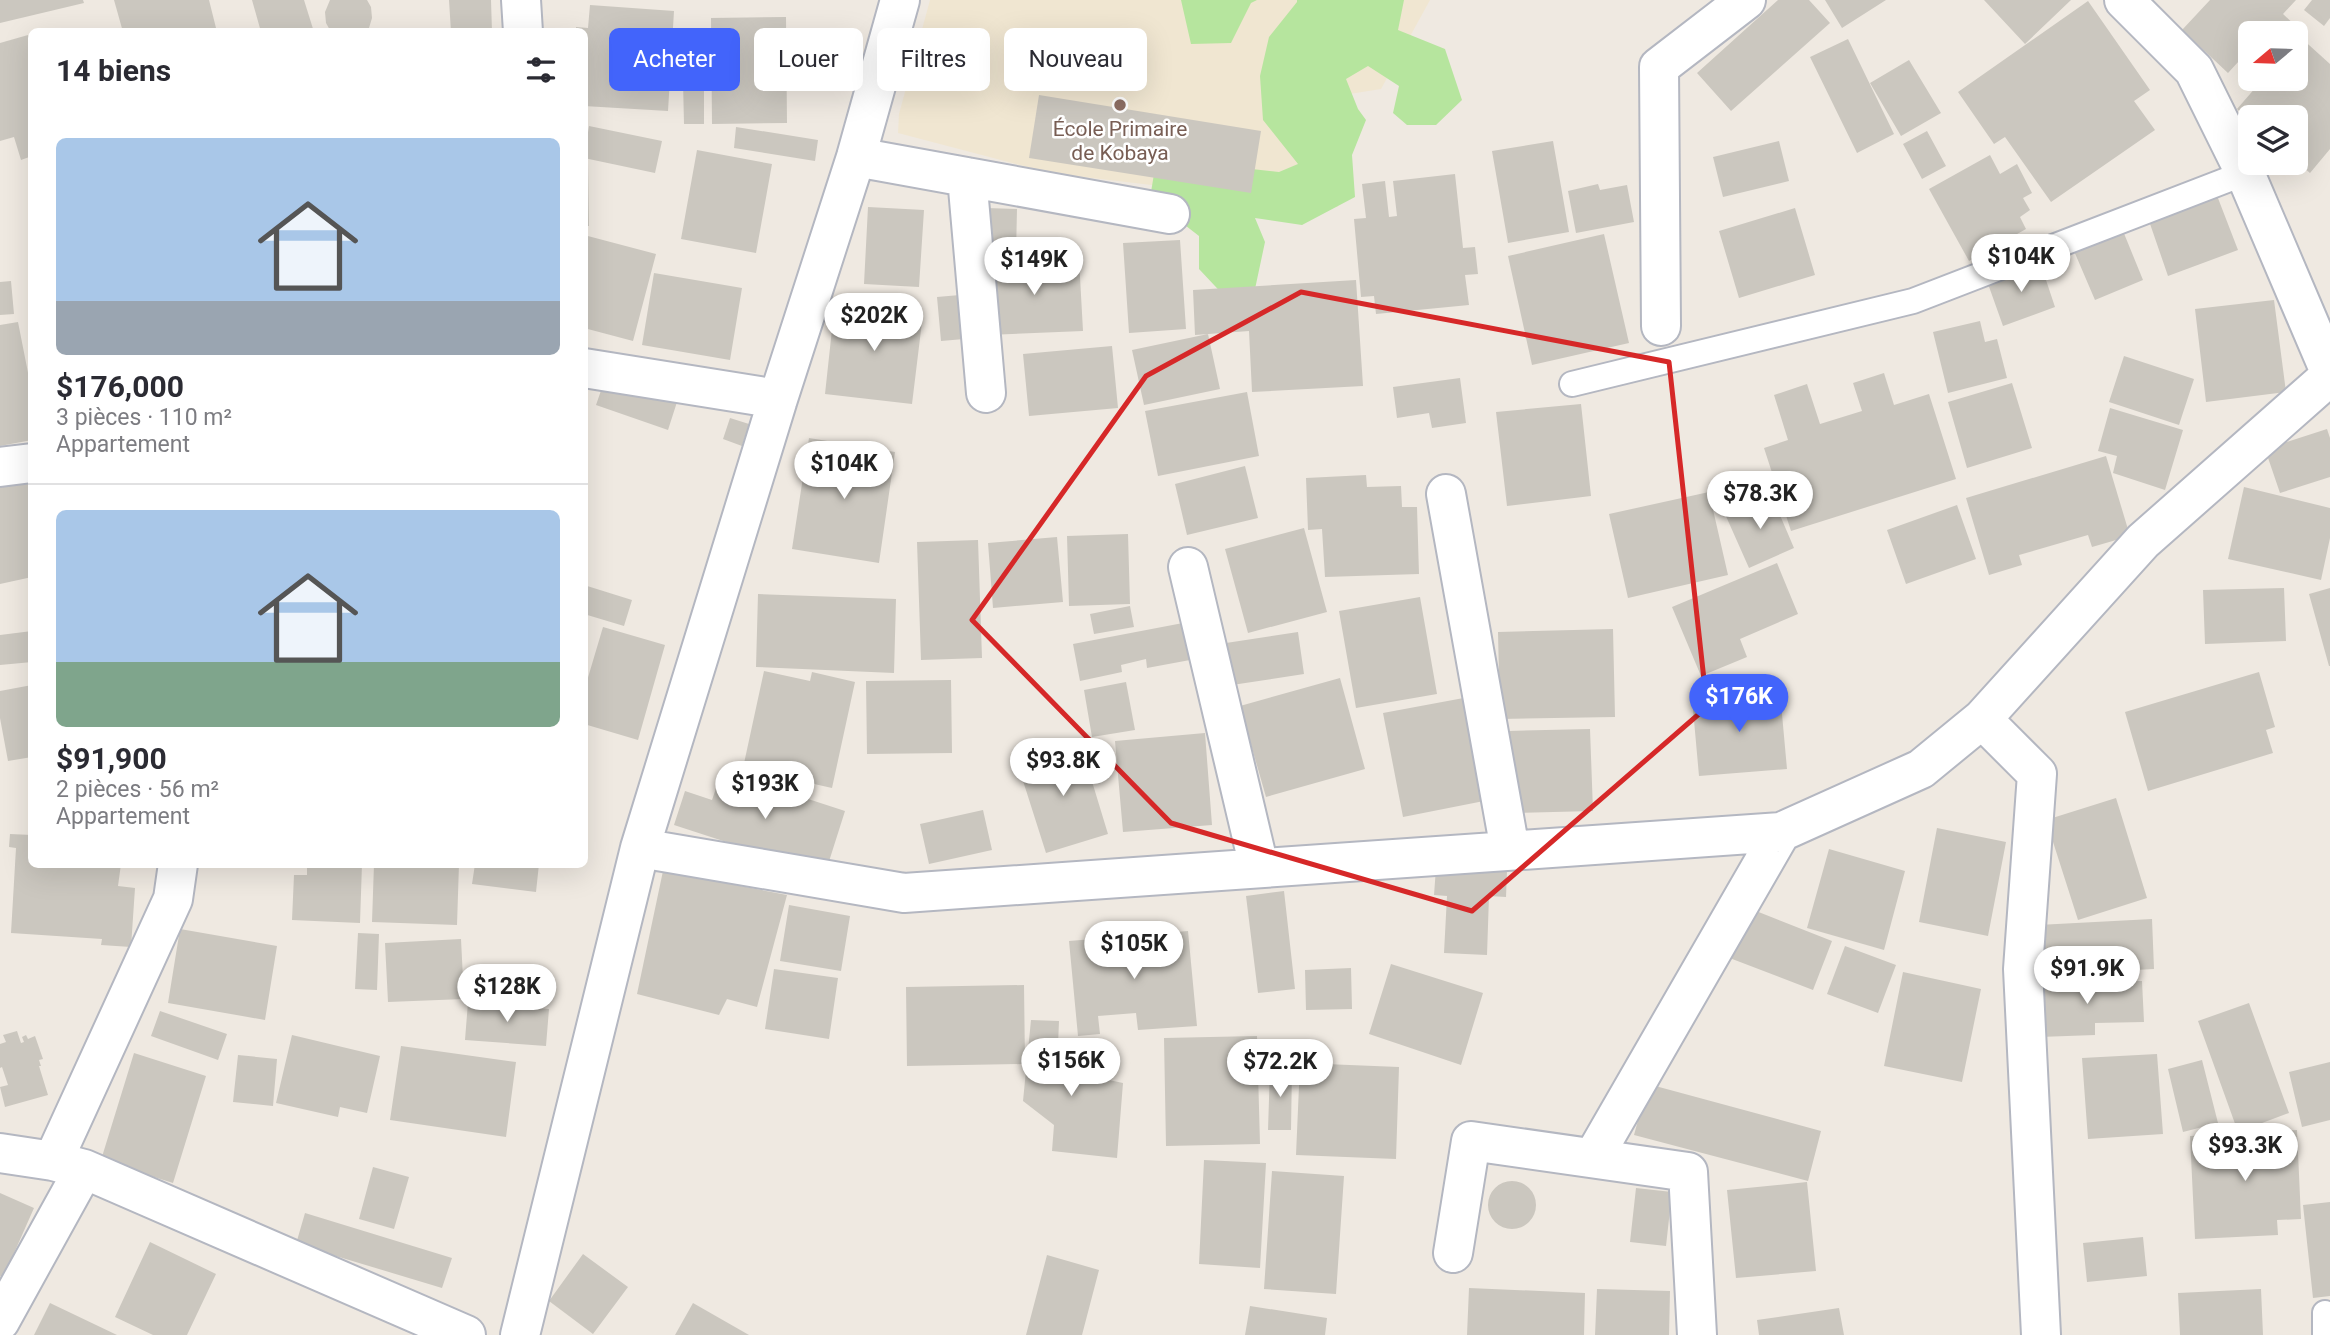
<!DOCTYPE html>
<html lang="fr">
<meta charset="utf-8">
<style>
:root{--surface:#fff;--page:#f2f2f3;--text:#2b2b33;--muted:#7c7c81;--line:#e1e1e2;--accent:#4264fb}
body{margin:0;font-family:Roboto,sans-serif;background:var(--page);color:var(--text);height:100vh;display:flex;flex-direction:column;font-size:26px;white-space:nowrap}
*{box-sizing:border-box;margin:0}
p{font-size:23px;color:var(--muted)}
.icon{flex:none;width:38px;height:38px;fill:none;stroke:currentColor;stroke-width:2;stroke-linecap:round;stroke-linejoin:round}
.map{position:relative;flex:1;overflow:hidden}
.sheet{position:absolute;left:28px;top:28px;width:560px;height:840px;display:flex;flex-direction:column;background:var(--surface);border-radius:10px;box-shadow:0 7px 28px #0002}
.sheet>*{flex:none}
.banner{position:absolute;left:609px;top:28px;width:665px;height:63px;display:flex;gap:14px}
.needle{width:46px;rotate:251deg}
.controls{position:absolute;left:2238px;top:21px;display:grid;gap:14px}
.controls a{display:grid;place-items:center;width:70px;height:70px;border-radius:10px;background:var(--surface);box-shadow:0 7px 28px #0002;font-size:35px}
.price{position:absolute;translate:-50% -60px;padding:0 16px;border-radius:24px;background:#fff;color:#222;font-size:23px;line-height:46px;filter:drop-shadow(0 2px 4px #0008)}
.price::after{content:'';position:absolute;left:50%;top:42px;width:21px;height:16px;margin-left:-10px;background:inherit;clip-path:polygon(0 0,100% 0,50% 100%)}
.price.on{background:var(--accent);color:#fff}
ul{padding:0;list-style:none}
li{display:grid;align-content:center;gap:14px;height:371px;padding:0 28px}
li+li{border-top:2px solid var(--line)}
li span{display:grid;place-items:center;height:217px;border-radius:10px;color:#555}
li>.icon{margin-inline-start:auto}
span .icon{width:126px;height:126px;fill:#fffc;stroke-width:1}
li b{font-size:30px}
h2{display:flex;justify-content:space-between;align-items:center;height:84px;padding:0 28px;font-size:30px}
.pill{padding:0 24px;border-radius:10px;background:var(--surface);box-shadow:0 7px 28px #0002;font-size:24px;line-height:63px}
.pill.on{background:var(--accent);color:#fff}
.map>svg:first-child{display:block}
.education{fill:#f0e6d1}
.green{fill:#b6e59e}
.building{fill:#cbc7bf}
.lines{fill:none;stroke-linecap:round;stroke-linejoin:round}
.lane-casing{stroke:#b4b7c1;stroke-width:28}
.street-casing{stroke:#b4b7c1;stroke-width:42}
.lane{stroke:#fff;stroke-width:24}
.street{stroke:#fff;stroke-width:38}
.marked{fill:none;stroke:#d62828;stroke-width:5;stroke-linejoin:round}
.education-dot{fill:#8d6e63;stroke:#fff;stroke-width:2.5}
.labels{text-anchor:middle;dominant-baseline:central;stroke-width:5;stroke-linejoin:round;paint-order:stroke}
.education-label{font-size:21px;fill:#785e54;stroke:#fff}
</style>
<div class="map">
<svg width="2330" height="1335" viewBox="0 0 2330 1335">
<rect width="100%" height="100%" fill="#efe9e1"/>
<path class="education" d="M 930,0 L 1430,0 L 1381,89 L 1337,96 L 1338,207 L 1050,173 L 898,133 L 899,114 Z"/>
<path class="green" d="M 1181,0 L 1257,0 L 1251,3 L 1231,43 L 1191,44 Z
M 1297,0 L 1404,0 L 1398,30 L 1445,49 L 1462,100 L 1436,125 L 1407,125 L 1393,113 L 1399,86 L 1368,66 L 1346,79 L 1358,109 L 1366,120 L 1352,155 L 1355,197 L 1302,225 L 1255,218 L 1265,242 L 1255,289 L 1230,302 L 1199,269 L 1199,236 L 1150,198 L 1159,144 L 1206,164 L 1279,172 L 1298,164 L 1263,120 L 1260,76 L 1269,37 L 1297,2 Z"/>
<path class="building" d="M 0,0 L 83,0 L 84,3 L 0,23 Z
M 114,0 L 209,0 L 217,32 L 123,32 Z
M 252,0 L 304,0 L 314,32 L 261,32 Z
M 330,0 L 367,0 L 371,7 L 372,18 L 369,28 L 365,32 L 331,32 L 326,23 L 325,12 Z
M 449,0 L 491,0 L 492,32 L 451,32 Z
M 1778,0 L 1809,0 L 1830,23 L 1731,111 L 1697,73 Z
M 1825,0 L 1886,0 L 1842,28 Z
M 1984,0 L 2071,0 L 2025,44 Z
M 2210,0 L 2296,0 L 2283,14 L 2298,28 L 2293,33 L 2250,33 L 2250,49 L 2228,73 L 2182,30 Z
M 2312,0 L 2330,0 L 2330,18 L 2324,26 L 2304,10 Z
M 2088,1 L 2150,90 L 2134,101 L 2155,130 L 2051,202 L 2005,137 L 1994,144 L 1958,92 Z
M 590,5 L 674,11 L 668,111 L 584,106 L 584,32 L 576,32 L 576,27 L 588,28 Z
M 786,17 L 787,123 L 712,124 L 711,18 Z
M 28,35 L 32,46 L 32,156 L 21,160 L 14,137 L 0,141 L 0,43 Z
M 2299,36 L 2330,64 L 2330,149 L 2310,173 L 2296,161 L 2296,117 L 2250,117 L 2250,121 L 2237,109 L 2263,79 L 2296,79 L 2296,40 Z
M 1848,39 L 1894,134 L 1857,153 L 1810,57 Z
M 1909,60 L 1941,113 L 1901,136 L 1870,83 Z
M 704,80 L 704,124 L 684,124 L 683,81 Z
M 1039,95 L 1261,131 L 1251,193 L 1029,158 Z
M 589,126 L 662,141 L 655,173 L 584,158 Z
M 736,127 L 818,140 L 815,161 L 734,148 Z
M 1927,131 L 1946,166 L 1922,179 L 1903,144 Z
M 1553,141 L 1569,232 L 1508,243 L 1492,151 Z
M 1779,141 L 1789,181 L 1723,197 L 1713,157 Z
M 697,150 L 772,164 L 756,253 L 681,239 Z
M 1990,155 L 2000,174 L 2017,164 L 2032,193 L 2023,198 L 2030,210 L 2020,217 L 2026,229 L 1969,261 L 1929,189 Z
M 584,163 L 588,163 L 589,226 L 584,226 Z
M 1455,174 L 1463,248 L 1475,247 L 1478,274 L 1465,275 L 1469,305 L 1376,314 L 1374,296 L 1361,297 L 1354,219 L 1366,218 L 1362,184 L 1385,181 L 1389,217 L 1397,216 L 1393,181 Z
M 1598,184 L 1600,190 L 1627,185 L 1634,222 L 1576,233 L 1568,191 Z
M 2216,193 L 2238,250 L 2168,276 L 2148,218 Z
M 868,207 L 924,210 L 919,287 L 864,284 Z
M 986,208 L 1017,209 L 1016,254 L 985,253 Z
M 1795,208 L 1815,275 L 1739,298 L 1719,231 Z
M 2123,231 L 2143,280 L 2095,300 L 2074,251 Z
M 1604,234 L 1629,343 L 1532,365 L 1508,256 Z
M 584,235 L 656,254 L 633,341 L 584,328 Z
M 1180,240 L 1186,329 L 1129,333 L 1123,243 Z
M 1079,259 L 1083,331 L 988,335 L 985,263 Z
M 2040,262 L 2055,307 L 2003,326 L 1987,281 Z
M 654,273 L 742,288 L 730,360 L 642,345 Z
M 1356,280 L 1363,386 L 1252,392 L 1249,331 L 1195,335 L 1193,290 Z
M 11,281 L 14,314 L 0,315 L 0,282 Z
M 960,295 L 964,339 L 941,341 L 937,297 Z
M 861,296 L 904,301 L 902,319 L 922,322 L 912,404 L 825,394 L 834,311 L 859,314 Z
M 2274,300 L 2286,392 L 2206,402 L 2195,309 Z
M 1980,321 L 1985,342 L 1997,339 L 2007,378 L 1948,393 L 1933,332 Z
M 18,322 L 32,393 L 32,440 L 0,446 L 0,325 Z
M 1208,334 L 1220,389 L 1144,405 L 1132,350 Z
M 1112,346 L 1118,408 L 1029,416 L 1023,354 Z
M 2124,356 L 2194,379 L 2179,425 L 2109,402 Z
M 1884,373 L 1894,405 L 1929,394 L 1956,479 L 1791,531 L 1764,448 L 1788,440 L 1774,395 L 1807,384 L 1820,424 L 1862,411 L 1853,383 Z
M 606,376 L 677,402 L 668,430 L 596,405 Z
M 1460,378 L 1466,423 L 1432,428 L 1429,413 L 1397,418 L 1393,387 Z
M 2012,383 L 2032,448 L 1967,468 L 1948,402 Z
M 1247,392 L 1259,456 L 1158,476 L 1145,411 Z
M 1581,404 L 1591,496 L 1507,506 L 1496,412 Z
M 2110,408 L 2183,430 L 2165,490 L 2113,473 L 2117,456 L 2098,451 Z
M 730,418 L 749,424 L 742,446 L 723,439 Z
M 2327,429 L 2330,438 L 2330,477 L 2280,493 L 2265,449 Z
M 809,438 L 895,452 L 879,563 L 792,549 Z
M 2106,456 L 2130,536 L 2092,547 L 2088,535 L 2019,555 L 2022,565 L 1989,575 L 1966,498 Z
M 1245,466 L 1258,518 L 1187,535 L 1175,484 Z
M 1366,475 L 1367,487 L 1401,486 L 1402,507 L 1417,507 L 1419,574 L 1325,577 L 1322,529 L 1308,530 L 1306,478 Z
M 32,478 L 32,577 L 0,584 L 0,485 Z
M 2244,487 L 2330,508 L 2330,538 L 2321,580 L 2228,559 Z
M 1709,492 L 1728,575 L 1628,598 L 1609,514 Z
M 1771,494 L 1794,548 L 1749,568 L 1725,514 Z
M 1957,505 L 1976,559 L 1906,584 L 1887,530 Z
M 1304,528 L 1327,612 L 1248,633 L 1225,549 Z
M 1128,534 L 1130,604 L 1069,606 L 1067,536 Z
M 1057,537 L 1063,602 L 993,608 L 988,543 Z
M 978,540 L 982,658 L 921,660 L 917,542 Z
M 1777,563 L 1798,614 L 1740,639 L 1747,657 L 1701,676 L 1672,607 Z
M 584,585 L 632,600 L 624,626 L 584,614 Z
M 2284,588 L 2286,641 L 2205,644 L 2203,590 Z
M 2330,588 L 2330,666 L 2329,666 L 2309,594 Z
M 758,594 L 896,599 L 894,673 L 756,667 Z
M 1420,597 L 1437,694 L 1356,708 L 1339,611 Z
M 1130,606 L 1134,627 L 1094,634 L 1090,614 Z
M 1183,623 L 1190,660 L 1147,668 L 1146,659 L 1121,665 L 1122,672 L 1080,681 L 1073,644 Z
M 603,627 L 665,645 L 638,740 L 584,724 L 584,691 Z
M 1613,629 L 1615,717 L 1500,719 L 1498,632 Z
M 32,631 L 32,662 L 0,665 L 0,635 Z
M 1298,632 L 1304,674 L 1232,685 L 1226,643 Z
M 764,671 L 810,681 L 812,672 L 855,682 L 832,788 L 743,768 Z
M 2259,672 L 2275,727 L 2266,730 L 2273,753 L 2148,791 L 2125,712 Z
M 1340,678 L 1365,769 L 1266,797 L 1240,706 Z
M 951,680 L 952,753 L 867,754 L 866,681 Z
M 1126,682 L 1135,730 L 1092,737 L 1084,690 Z
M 32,685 L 32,757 L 8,761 L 0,718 L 0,691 Z
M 1780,692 L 1787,769 L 1699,776 L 1692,698 Z
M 1469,697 L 1489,800 L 1403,817 L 1383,713 Z
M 1590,729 L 1593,811 L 1511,813 L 1508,731 Z
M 1205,733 L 1212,825 L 1123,832 L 1115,741 Z
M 1080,742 L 1108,834 L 1046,853 L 1017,762 Z
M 722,771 L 845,811 L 825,874 L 674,825 L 685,791 L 712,800 Z
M 2116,798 L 2147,898 L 2078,920 L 2046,820 Z
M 983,810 L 992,850 L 929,864 L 920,824 Z
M 1937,828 L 2006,842 L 1988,936 L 1919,922 Z
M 10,834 L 32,835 L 32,864 L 121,864 L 118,886 L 135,888 L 131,947 L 101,945 L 102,939 L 11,933 L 16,848 L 9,847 Z
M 1829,849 L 1905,871 L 1884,950 L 1807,928 Z
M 307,864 L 362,864 L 360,923 L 292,920 L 294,875 L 307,875 Z
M 374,864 L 459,864 L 457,925 L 372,922 Z
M 475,864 L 539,864 L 536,892 L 472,884 Z
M 1436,868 L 1507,871 L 1506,897 L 1489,896 L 1487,955 L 1444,953 L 1447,896 L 1434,895 Z
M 663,871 L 787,895 L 757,1007 L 727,999 L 719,1015 L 637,994 Z
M 1284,891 L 1295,989 L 1258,993 L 1246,896 Z
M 789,905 L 850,916 L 841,971 L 780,961 Z
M 1746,907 L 1832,941 L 1813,990 L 1727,957 Z
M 2152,919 L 2154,969 L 2041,975 L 2038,925 Z
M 180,929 L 277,946 L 265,1020 L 168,1003 Z
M 1188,931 L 1197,1026 L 1138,1030 L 1136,1013 L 1098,1016 L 1100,1034 L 1078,1036 L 1069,941 Z
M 358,933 L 379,934 L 377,990 L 355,989 Z
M 461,939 L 464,999 L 388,1002 L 385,943 Z
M 1845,946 L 1896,965 L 1878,1013 L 1827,994 Z
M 1391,964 L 1483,993 L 1461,1065 L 1369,1034 Z
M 1351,968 L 1352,1009 L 1306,1010 L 1305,970 Z
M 774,969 L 838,978 L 829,1039 L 765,1029 Z
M 1903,972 L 1981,989 L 1962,1082 L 1884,1066 Z
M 2142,981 L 2144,1022 L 2095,1023 L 2095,1035 L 2039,1037 L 2037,983 Z
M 1024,985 L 1025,1064 L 907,1066 L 906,987 Z
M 468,1002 L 549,1009 L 546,1046 L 465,1040 Z
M 2249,1003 L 2289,1113 L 2238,1132 L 2198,1021 Z
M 160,1011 L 227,1034 L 218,1060 L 151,1036 Z
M 1031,1020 L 1059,1021 L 1057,1069 L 1123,1083 L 1117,1158 L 1052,1151 L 1054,1125 L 1023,1101 Z
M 17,1031 L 21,1043 L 24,1042 L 22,1037 L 26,1035 L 28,1039 L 35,1036 L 43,1059 L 39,1060 L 41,1066 L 39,1066 L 48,1095 L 5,1107 L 0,1087 L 8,1085 L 2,1067 L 0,1068 L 0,1044 L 6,1042 L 3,1035 Z
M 292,1035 L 380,1056 L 367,1113 L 340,1107 L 338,1117 L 276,1103 Z
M 1257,1036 L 1260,1144 L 1166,1146 L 1164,1038 Z
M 401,1046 L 516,1062 L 506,1137 L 390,1120 Z
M 134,1053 L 206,1076 L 173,1183 L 101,1160 Z
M 2157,1054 L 2163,1134 L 2088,1139 L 2082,1058 Z
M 238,1055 L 277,1059 L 273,1106 L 233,1102 Z
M 2202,1060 L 2218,1123 L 2183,1132 L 2168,1069 Z
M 2330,1062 L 2330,1120 L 2302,1127 L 2289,1072 Z
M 1300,1063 L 1399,1067 L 1396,1159 L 1296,1155 Z
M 1270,1068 L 1292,1068 L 1291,1130 L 1268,1130 Z
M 1648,1084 L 1821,1131 L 1808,1181 L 1634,1135 Z
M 2297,1130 L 2301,1219 L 2277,1220 L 2278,1235 L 2195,1239 L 2190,1136 Z
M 1204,1160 L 1266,1163 L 1260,1268 L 1199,1264 Z
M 373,1167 L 409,1177 L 394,1229 L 359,1219 Z
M 1272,1171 L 1344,1176 L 1336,1294 L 1264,1289 Z
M1488 1205a24 24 0 1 1 48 0a24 24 0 1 1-48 0Z
M 1807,1182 L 1816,1271 L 1736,1278 L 1727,1190 Z
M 1636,1188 L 1672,1192 L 1666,1246 L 1630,1242 Z
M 0,1193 L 34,1208 L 3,1278 L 0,1276 Z
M 2330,1202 L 2330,1296 L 2313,1298 L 2303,1205 Z
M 305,1213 L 452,1258 L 442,1288 L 296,1244 Z
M 2143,1237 L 2147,1276 L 2087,1282 L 2083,1243 Z
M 150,1242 L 216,1274 L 187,1335 L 153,1335 L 115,1317 Z
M 583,1254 L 628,1287 L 593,1334 L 549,1301 Z
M 1047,1255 L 1099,1270 L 1082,1335 L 1026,1335 Z
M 1469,1288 L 1585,1293 L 1584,1335 L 1467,1335 Z
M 1597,1289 L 1670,1291 L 1669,1335 L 1595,1335 Z
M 2261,1289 L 2263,1335 L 2180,1335 L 2178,1293 Z
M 50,1303 L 117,1335 L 34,1335 Z
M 693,1303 L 749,1335 L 675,1335 Z
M 1250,1306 L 1327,1318 L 1325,1335 L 1245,1335 Z
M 1839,1308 L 1844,1335 L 1759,1335 L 1757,1320 Z"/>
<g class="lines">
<defs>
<path id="lane" d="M 1572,384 L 1913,301 L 2245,173
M 2325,1335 L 2325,1313"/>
<path id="street" d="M 521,0 L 523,32
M 2124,0 L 2194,70 L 2245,173 L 2330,372
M 856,157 L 1170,214
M 967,177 L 986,393
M 1661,326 L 1659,67 L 1746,0
M 584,368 L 778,399
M 0,467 L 32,463
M 1446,494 L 1510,850
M 1188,567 L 1259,867
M 1982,719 L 2037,774 L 2023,969 L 2041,1335
M 640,848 L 904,893 L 1781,832 L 1921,769 L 1982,719 L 2143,541 L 2330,376
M 0,1153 L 53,1161 L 84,1169 L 466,1335
M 1593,1158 L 1781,832
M 53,1161 L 173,899 L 178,864
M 1453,1253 L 1471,1141 L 1688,1172 L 1697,1335
M 0,1321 L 84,1169
M 520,1335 L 640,848 L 778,399 L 856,157 L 900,0"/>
</defs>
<use href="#lane" class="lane-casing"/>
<use href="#street" class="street-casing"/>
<use href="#lane" class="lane"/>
<use href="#street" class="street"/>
</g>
<path class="marked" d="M 1301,292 L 1669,362 L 1707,707 L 1472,911 L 1171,823 L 972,620 L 1146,376 Z"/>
<circle class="education-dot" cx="1120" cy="105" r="7"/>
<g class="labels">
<g class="education-label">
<text x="1120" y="129">École Primaire<tspan x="1120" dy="24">de Kobaya</tspan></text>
</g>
</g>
</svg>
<div class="controls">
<a><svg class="needle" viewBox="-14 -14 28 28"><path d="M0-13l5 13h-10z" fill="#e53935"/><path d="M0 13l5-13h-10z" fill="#7c7c81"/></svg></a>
<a><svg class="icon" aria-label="layers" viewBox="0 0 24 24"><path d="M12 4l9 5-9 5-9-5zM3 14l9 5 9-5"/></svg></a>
</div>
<b class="price" style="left:2021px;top:294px">$104K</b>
<b class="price" style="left:1034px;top:297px">$149K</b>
<b class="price" style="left:874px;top:353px">$202K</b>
<b class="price" style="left:844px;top:501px">$104K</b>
<b class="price" style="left:1760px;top:531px">$78.3K</b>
<b class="price on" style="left:1739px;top:734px">$176K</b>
<b class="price" style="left:1063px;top:798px">$93.8K</b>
<b class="price" style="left:765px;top:821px">$193K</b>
<b class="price" style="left:1134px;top:981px">$105K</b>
<b class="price" style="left:2087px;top:1006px">$91.9K</b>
<b class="price" style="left:507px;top:1024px">$128K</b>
<b class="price" style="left:1071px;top:1098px">$156K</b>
<b class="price" style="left:1280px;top:1099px">$72.2K</b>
<b class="price" style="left:2245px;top:1183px">$93.3K</b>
<div class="banner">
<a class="pill on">Acheter</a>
<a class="pill">Louer</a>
<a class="pill">Filtres</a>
<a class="pill">Nouveau</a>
</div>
<section class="sheet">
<h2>14 biens<svg class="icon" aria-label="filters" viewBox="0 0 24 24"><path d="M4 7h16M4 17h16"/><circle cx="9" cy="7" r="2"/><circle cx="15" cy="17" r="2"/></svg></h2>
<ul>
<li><span style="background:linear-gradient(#a9c7e8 75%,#9aa5b1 0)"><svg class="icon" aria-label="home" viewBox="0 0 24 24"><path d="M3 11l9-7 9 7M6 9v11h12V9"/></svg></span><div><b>$176,000</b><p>3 pièces · 110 m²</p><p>Appartement</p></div></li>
<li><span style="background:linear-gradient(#a9c7e8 70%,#7fa58c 0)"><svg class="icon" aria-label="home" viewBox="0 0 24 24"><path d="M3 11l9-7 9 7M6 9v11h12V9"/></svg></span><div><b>$91,900</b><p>2 pièces · 56 m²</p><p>Appartement</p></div></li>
</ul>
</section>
</div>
